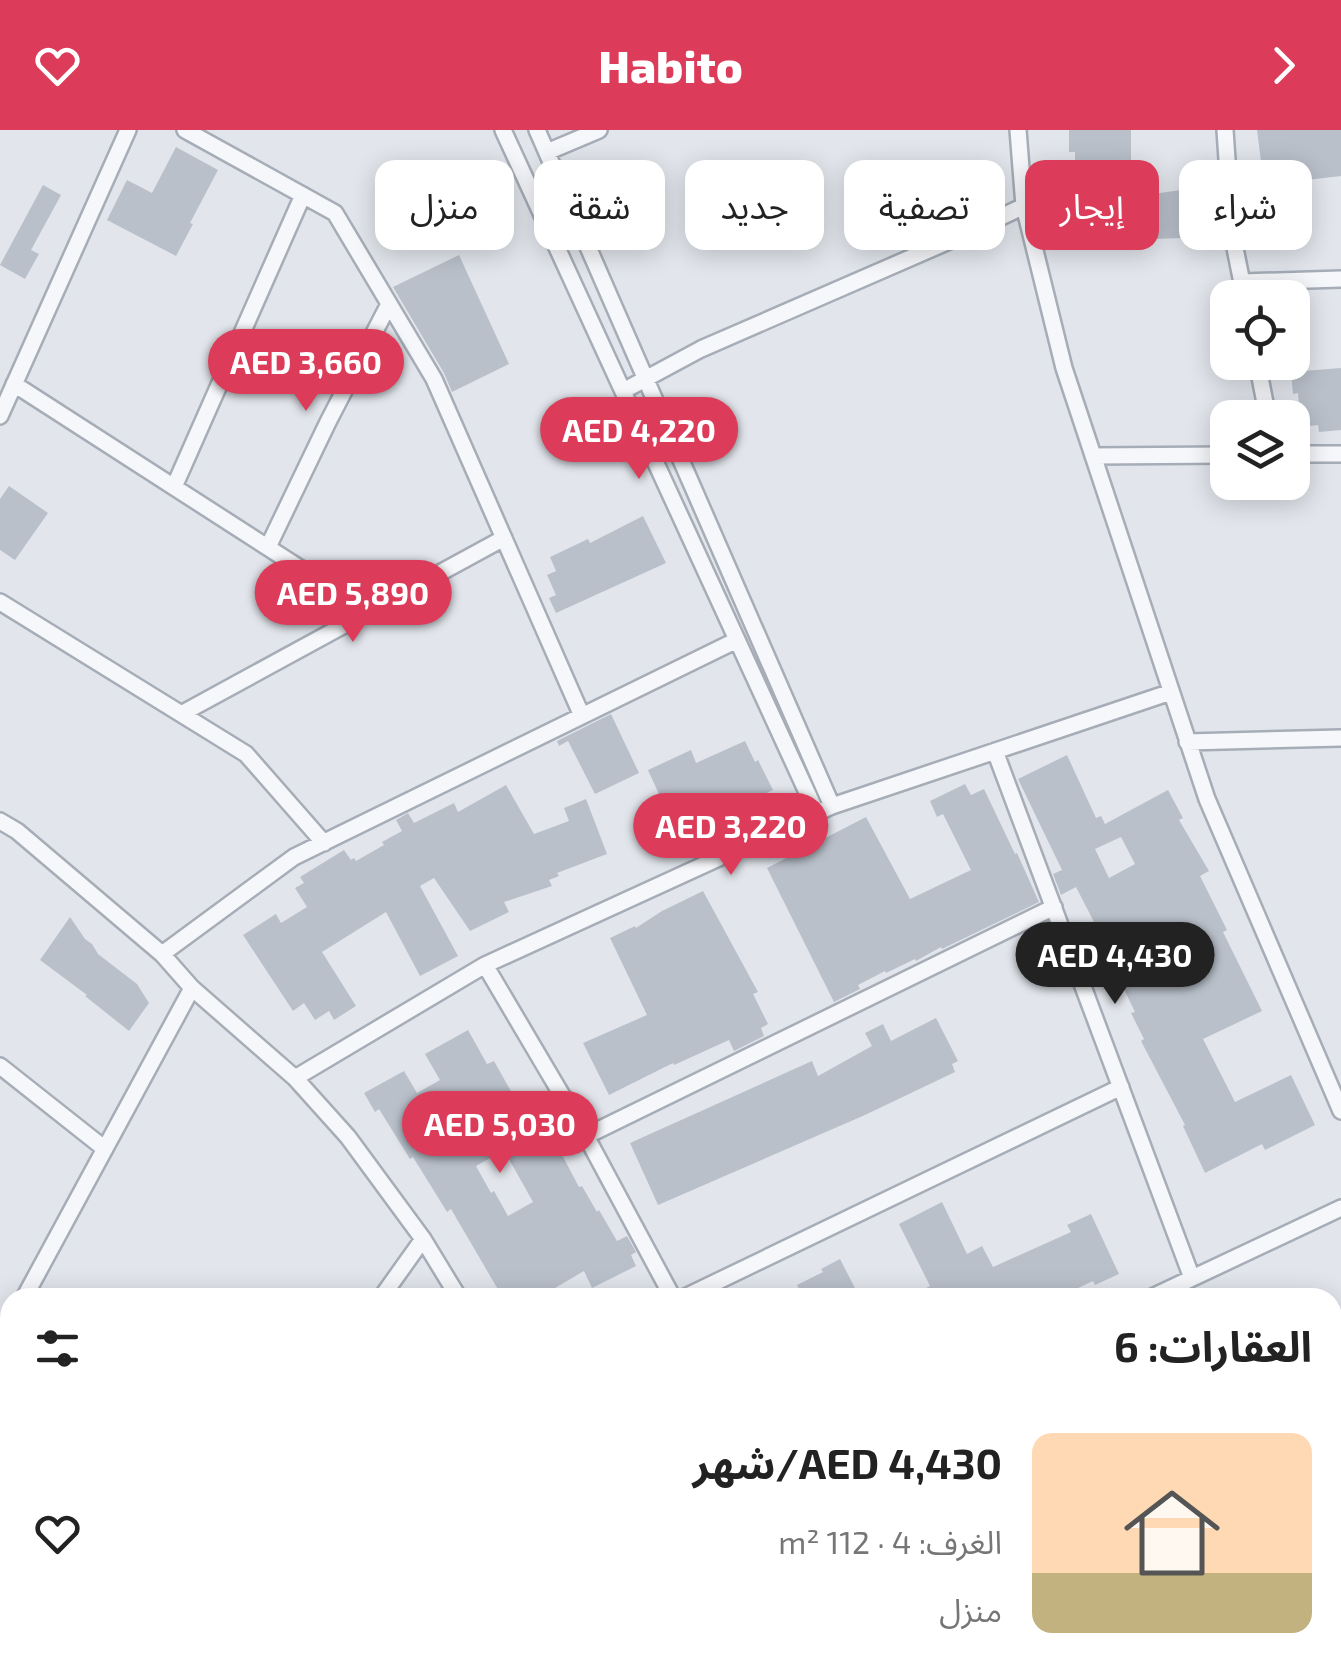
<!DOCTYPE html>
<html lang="ar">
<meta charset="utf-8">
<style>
:root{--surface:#fff;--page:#f2f2f2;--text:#222;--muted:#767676;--line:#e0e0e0;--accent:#dc3c59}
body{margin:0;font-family:"Exo 2","Noto Sans Arabic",sans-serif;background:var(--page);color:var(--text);direction:rtl;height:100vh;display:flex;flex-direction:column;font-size:38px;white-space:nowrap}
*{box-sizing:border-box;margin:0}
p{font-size:32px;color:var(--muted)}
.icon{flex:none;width:55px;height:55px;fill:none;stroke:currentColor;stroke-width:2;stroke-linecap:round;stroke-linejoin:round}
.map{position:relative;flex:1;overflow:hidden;direction:ltr}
.side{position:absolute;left:0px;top:1158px;width:1342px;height:392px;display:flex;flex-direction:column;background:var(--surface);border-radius:30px 30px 0 0;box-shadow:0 5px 25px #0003;direction:rtl}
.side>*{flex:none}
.banner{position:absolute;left:30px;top:30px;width:1282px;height:90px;direction:rtl;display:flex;gap:20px}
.fabs{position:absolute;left:1210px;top:150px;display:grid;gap:20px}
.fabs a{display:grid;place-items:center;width:100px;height:100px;border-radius:20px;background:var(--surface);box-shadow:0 5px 25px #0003;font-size:50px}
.price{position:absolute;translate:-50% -85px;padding:0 22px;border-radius:35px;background:var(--accent);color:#fff;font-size:32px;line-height:65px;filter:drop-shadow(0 2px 5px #0008)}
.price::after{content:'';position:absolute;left:50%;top:60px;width:30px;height:22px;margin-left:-15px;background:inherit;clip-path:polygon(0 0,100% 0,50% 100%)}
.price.selected{background:#222;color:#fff}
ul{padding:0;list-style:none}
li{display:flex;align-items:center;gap:30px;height:250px;padding:0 30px}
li+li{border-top:2px solid var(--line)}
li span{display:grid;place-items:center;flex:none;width:280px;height:200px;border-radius:20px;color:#555}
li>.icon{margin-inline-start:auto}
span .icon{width:120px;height:120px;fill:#fffc;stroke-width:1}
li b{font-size:42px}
h2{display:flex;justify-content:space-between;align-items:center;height:120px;padding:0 30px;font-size:42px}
.tag{padding:0 35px;border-radius:20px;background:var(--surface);box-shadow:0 5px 25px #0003;font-size:35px;line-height:90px}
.tag.selected{background:var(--accent);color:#fff}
header{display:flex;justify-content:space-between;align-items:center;height:130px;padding:0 30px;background:var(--accent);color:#fff;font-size:45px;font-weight:800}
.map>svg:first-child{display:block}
.building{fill:#b9c0ca;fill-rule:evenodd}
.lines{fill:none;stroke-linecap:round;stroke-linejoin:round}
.minor-casing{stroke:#a6adb7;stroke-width:20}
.minor{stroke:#f6f7fa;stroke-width:15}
</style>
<header><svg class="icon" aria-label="forward" viewBox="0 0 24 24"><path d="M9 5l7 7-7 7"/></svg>Habito<svg class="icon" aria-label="heart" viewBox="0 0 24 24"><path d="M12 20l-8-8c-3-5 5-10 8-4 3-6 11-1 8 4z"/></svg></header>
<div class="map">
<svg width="1341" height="1549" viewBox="0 0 1341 1549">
<rect width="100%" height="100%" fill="#e2e6ec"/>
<path class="building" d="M 1069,0 L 1131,0 L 1131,57 L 1138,56 L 1139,66 L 1202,57 L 1209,107 L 1154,109 L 1154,104 L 1096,109 L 1090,47 L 1075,47 L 1075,22 L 1069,22 Z
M 1257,0 L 1341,0 L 1341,46 L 1264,55 Z
M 176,17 L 218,40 L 190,93 L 193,94 L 176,126 L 107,90 L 127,50 L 152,63 Z
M 43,55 L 61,65 L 31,120 L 39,124 L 25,149 L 0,135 Z
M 459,125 L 509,234 L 452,262 L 444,243 L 393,157 Z
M 1341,238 L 1341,300 L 1319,302 L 1318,295 L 1301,297 L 1298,263 L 1293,264 L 1291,242 Z
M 9,356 L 48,383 L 15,430 L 0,420 L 0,369 Z
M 643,386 L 666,433 L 556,483 L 549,468 L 556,465 L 547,445 L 556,441 L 550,427 L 588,409 L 590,413 Z
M 611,584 L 639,643 L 595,664 L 568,611 L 559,616 L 557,611 Z
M 745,611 L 755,632 L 758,630 L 773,660 L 730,681 L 724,668 L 687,685 L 692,697 L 677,704 L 648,640 L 691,620 L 696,633 Z
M 1067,625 L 1096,688 L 1101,686 L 1105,694 L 1168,660 L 1183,688 L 1179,690 L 1209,741 L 1200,746 L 1227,800 L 1223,802 L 1262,881 L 1203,909 L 1235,972 L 1291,945 L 1315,995 L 1265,1020 L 1262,1014 L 1205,1043 L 1183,996 L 1185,995 L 1141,911 L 1144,909 L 1131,883 L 1135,882 L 1108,826 L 1111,825 L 1076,757 L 1061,765 L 1053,744 L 1062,740 L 1018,649 ZM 1121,707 L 1135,734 L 1109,748 L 1095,719 Z
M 965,654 L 971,665 L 984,659 L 1015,724 L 1017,723 L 1039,772 L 942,819 L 941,817 L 916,831 L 915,829 L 886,843 L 885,841 L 858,855 L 860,859 L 834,872 L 767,738 L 866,687 L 910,769 L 971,740 L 943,684 L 937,687 L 930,671 Z
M 506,655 L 534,704 L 569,691 L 564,678 L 586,669 L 607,724 L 557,743 L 559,746 L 549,750 L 552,756 L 504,772 L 509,782 L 470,801 L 434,748 L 420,756 L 458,826 L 420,846 L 386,782 L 322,822 L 356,876 L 334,890 L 329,881 L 315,890 L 304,873 L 293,881 L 243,805 L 276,784 L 281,793 L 307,777 L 295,758 L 304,753 L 300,747 L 344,720 L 351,730 L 354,728 L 356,731 L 384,715 L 382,712 L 402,701 L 396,690 L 408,683 L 414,693 L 454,673 L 458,682 Z
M 703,761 L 758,862 L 753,864 L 768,894 L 761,898 L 764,906 L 734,921 L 729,910 L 674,935 L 673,933 L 609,965 L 583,913 L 647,885 L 610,808 L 635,796 L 636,798 L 662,781 Z
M 70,787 L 85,809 L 92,814 L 98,824 L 137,854 L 149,873 L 129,901 L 85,866 L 87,865 L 40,830 Z
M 936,888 L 958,931 L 952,934 L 955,942 L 865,985 L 658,1075 L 630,1013 L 812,931 L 818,946 L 872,916 L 865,903 L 883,894 L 891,911 Z
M 468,900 L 487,934 L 494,931 L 539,1011 L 551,1004 L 579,1057 L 582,1056 L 597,1082 L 599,1080 L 617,1111 L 627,1106 L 636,1122 L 631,1125 L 636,1136 L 592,1158 L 584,1141 L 538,1168 L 503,1168 L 451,1079 L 447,1082 L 413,1027 L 410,1029 L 379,979 L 375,982 L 364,963 L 404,941 L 417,963 L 440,950 L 425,924 ZM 466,973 L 481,999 L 456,1013 L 441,987 ZM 504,1020 L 533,1072 L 508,1086 L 494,1061 L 491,1063 L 476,1036 Z
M 942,1072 L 967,1124 L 982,1116 L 993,1137 L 1071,1102 L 1067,1095 L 1091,1084 L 1119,1144 L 1095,1155 L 1093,1151 L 1057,1168 L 907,1168 L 930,1156 L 899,1094 Z
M 840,1129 L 860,1168 L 803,1168 L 797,1155 L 823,1142 L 821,1139 Z"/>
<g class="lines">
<defs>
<path id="minor" d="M 185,0 L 335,83 L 434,249 L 582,586
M 503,0 L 817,684
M 537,0 L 832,676
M 1018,0 L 1024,76 L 1064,238 L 1207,669 L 1341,981
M 1225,0 L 1232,103 L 1245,168
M 547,22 L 599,0
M 1242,152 L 1341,149
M 1257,232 L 1268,288
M 14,254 L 368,482
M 623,261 L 701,219 L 963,105 L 1024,76
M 0,286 L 128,0
M 1292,324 L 1341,324
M 1093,326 L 1228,325
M 174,357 L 303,65
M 268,417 L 328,292 L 389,174
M 0,472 L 246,624 L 324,713
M 181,584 L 504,408
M 1187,612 L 1341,608
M 995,621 L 1192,1148
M 0,691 L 17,701 L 162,824 L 192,858 L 295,948 L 348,1007 L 423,1109 L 459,1168
M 162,824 L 294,727 L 737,510
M 485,835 L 586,1006 L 673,1168
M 0,936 L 105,1019
M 295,948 L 485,835 L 832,676 L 1171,562
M 586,1006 L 1054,777
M 24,1168 L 192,858
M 381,1168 L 423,1109
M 683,1168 L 1121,957
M 1150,1168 L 1341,1078
M 0,1212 L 10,1194
M 0,1320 L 10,1328
M 1332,1353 L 1341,1349
M 1332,1397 L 1341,1416
M 0,1496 L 10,1502
M 424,1540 L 429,1549
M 641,1540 L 644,1549
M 72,1549 L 78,1540
M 325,1549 L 332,1540
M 918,1549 L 937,1540"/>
</defs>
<use href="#minor" class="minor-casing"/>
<use href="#minor" class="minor"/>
</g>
</svg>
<div class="fabs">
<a><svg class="icon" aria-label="locate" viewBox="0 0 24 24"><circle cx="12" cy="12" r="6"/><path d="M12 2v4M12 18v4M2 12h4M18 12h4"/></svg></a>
<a><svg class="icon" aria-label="layers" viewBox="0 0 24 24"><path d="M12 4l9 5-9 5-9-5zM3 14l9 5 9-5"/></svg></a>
</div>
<b class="price" style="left:306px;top:284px">AED 3,660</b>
<b class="price" style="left:639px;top:352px">AED 4,220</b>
<b class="price" style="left:353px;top:515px">AED 5,890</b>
<b class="price" style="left:731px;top:748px">AED 3,220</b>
<b class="price selected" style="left:1115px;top:877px">AED 4,430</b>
<b class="price" style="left:500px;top:1046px">AED 5,030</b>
<div class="banner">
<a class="tag">شراء</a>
<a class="tag selected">إيجار</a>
<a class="tag">تصفية</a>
<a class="tag">جديد</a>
<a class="tag">شقة</a>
<a class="tag">منزل</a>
</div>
<section class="side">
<h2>العقارات: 6<svg class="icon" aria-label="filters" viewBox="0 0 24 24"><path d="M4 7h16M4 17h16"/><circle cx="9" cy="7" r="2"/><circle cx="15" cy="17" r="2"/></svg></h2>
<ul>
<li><span style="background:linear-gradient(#ffd9b3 70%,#c2b280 0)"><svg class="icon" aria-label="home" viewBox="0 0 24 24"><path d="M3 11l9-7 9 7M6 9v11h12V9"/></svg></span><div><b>AED 4,430/شهر</b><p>الغرف: 4 · 112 m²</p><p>منزل</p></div><svg class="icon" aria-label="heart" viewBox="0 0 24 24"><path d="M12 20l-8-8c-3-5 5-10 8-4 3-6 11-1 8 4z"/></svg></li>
</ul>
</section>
</div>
